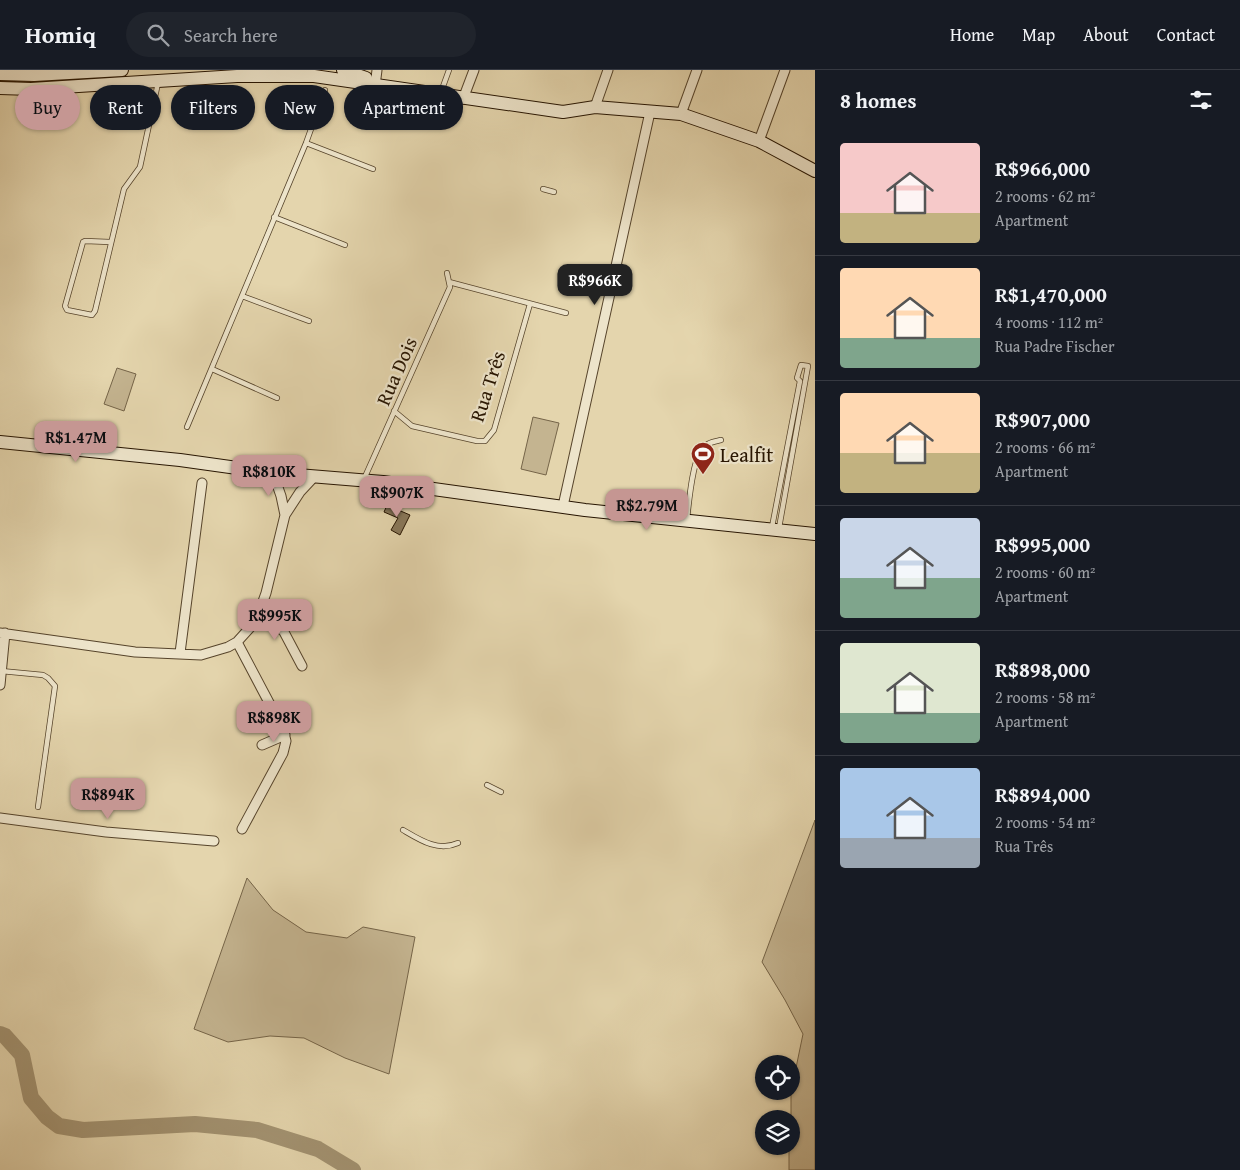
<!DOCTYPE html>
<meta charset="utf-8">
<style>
:root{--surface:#171b24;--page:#20242c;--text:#f1f3f6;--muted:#9ea1a6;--line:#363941;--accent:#c59692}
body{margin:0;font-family:"Gentium Book Plus",serif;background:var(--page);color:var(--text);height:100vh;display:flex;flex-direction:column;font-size:19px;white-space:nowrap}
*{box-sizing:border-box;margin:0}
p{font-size:16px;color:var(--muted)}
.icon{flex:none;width:28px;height:28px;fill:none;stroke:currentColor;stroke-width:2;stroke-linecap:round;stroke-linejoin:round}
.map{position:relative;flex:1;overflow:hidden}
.side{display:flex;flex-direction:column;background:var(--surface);width:425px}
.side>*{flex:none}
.top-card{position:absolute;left:15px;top:15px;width:475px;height:45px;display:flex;gap:10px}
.tools{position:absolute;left:755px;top:985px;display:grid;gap:10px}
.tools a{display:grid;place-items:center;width:45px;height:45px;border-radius:50%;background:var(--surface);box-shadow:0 1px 4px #0004;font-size:25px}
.price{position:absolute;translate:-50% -42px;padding:0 11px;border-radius:10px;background:var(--accent);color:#111;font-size:16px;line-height:32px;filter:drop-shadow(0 1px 2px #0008)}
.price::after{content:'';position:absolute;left:50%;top:30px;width:15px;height:11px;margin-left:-8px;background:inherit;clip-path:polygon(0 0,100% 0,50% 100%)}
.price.active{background:#222;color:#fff}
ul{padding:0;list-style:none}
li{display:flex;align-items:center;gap:15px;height:125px;padding:0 25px}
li+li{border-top:1px solid var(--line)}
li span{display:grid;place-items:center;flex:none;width:140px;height:100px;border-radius:5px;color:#555}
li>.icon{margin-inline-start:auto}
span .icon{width:60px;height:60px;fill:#fffc;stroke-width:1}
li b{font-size:21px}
h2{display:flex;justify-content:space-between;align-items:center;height:60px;padding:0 25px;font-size:21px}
.chip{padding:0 18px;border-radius:22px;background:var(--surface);box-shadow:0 1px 4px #0004;font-size:18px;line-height:45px}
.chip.active{background:var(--accent);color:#111}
header{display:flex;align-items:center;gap:30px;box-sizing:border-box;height:70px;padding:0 25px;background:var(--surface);border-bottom:1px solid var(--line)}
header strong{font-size:24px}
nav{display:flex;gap:28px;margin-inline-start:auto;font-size:18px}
.search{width:350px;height:45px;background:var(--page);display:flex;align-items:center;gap:12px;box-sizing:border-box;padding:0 18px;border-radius:28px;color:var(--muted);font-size:19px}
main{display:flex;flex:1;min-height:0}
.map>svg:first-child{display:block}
.green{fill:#c4b490;stroke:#756448}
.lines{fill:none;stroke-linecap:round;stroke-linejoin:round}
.river{stroke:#a39372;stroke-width:16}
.building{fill:#89785a;stroke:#261400}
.service-casing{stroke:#56442b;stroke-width:6}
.minor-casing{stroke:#56442b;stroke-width:11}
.secondary-casing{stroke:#261400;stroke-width:14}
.service{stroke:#ede4ca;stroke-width:4.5}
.minor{stroke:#ede4ca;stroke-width:9}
.secondary{stroke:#ede4ca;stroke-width:12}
.labels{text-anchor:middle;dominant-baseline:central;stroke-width:4.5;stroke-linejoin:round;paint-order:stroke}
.street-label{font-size:20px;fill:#261400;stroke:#ede4ca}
.poi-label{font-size:20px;fill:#261400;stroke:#ede4ca;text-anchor:start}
</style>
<header>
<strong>Homiq</strong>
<div class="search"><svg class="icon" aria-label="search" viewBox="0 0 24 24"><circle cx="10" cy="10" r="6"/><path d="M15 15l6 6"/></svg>Search here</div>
<nav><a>Home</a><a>Map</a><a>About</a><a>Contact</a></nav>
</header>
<main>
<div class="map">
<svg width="815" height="1100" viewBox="0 0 815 1100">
<rect width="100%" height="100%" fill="#e4d5ad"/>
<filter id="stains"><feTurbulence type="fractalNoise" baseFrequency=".004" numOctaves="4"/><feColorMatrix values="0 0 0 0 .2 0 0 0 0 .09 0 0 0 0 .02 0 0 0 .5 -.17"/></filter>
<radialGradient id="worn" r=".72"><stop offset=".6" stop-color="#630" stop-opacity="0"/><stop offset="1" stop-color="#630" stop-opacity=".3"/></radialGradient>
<path class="green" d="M 117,298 L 136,304 L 124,341 L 104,334 Z
M 533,347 L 559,353 L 546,405 L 521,399 Z
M 815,750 L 815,1100 L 789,1100 L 789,1076 L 791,1076 L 791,1022 L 803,964 L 785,930 L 762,892 Z
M 247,808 L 273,840 L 306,862 L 347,868 L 363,857 L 415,867 L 389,1004 L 345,988 L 304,968 L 270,966 L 228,972 L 194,959 Z"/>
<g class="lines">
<path class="river" d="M 0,964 L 5,966 L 22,985 L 31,1028 L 47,1047 L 59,1056 L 83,1060 L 195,1054 L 257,1060 L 318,1079 L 353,1100"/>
</g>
<path class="building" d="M 388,433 L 398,434 L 396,439 L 410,445 L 400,465 L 391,460 L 398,448 L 384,442 Z"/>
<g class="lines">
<defs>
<path id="service" d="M 441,22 L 449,0
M 306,73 L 373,99
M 543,119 L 554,122
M 274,147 L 345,175
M 110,172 L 85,171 L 83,172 L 65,236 L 67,240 L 92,245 L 95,241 L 124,119 L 140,97 L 158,13
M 449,212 L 566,243
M 242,226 L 309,251
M 212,299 L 277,328
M 394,341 L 412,356 L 477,371 L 485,371 L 494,360 L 530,234
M 187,357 L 306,73 L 325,20
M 364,409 L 450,217 L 447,203
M 687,449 C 689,432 692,394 701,380 C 705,373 713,372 721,370
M 772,457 L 800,311 L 797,308 L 801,295 L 808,296 L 779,458
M 1,601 L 43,605 L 48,608 L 55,616 L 38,737
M 487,715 L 501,722
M 403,760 C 420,770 438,782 458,773"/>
<path id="minor" d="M 375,16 L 377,0
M 463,29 L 474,0
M 595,37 L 608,0
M 681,44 L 697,0
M 759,71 L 785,0
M 273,403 L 281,426 L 285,445
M 563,436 L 650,42
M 261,537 L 284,562 L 302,596
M 0,563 L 135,582 L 201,585 L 228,577 L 237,572 L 256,551 L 266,523 L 285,445 L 300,422 L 314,407
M 237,572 L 283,659 L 286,671 L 283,683 L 242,759
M 180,583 L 202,413
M 0,615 L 5,563
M 262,675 L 285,665
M 0,748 L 106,762 L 214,771"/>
<path id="secondary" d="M 343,0 L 366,8
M 0,4 L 34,5 L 122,0
M 0,18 L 31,19 L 237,6 L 314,6 L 563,42 L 595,37 L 681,44 L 759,71 L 815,101
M 0,372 L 180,390 L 273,403 L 383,412 L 585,440 L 815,464"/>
</defs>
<use href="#service" class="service-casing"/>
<use href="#minor" class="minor-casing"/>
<use href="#secondary" class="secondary-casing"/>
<use href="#service" class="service"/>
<use href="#minor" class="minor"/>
<use href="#secondary" class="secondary"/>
</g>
<defs>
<symbol id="stadium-pin" viewBox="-11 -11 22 30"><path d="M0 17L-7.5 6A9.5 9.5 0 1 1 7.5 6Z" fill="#8f2418" stroke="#ede4ca"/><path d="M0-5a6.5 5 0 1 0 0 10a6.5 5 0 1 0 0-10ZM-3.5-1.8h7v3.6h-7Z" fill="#fff"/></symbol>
</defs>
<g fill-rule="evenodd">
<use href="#stadium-pin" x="689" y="370" width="28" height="38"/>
</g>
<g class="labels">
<g class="street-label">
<text transform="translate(396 301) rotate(-66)">Rua Dois</text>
<text transform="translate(487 316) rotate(-72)">Rua Três</text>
</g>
<g class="poi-label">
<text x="720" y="384">Lealfit</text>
</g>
</g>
<rect width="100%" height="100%" filter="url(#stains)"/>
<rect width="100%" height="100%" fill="url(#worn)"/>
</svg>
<div class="tools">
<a><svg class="icon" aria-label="locate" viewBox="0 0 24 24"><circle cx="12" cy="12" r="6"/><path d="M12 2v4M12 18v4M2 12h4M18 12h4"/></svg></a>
<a><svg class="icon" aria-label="layers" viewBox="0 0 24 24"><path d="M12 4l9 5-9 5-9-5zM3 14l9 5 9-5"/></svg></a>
</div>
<b class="price active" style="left:595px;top:236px">R$966K</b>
<b class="price" style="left:76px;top:393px">R$1.47M</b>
<b class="price" style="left:269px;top:427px">R$810K</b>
<b class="price" style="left:397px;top:448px">R$907K</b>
<b class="price" style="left:647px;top:461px">R$2.79M</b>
<b class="price" style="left:275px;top:571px">R$995K</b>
<b class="price" style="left:274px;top:673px">R$898K</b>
<b class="price" style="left:108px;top:750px">R$894K</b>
<div class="top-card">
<a class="chip active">Buy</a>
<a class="chip">Rent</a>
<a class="chip">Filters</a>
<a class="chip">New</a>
<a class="chip">Apartment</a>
</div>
</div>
<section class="side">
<h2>8 homes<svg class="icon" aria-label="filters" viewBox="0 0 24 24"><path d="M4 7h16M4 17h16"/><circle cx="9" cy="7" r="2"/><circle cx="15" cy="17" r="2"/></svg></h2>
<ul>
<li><span style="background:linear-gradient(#f6c9c9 70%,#c2b280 0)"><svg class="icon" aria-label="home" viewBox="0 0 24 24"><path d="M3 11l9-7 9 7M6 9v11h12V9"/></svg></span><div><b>R$966,000</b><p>2 rooms · 62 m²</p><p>Apartment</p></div></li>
<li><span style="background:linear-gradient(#ffd9b3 70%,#7fa58c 0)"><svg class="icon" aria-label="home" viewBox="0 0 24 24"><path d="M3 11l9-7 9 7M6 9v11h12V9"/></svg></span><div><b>R$1,470,000</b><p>4 rooms · 112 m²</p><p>Rua Padre Fischer</p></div></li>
<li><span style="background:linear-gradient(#ffd9b3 60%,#c2b280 0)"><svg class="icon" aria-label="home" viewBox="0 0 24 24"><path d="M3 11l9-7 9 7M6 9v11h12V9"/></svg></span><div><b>R$907,000</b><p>2 rooms · 66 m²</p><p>Apartment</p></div></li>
<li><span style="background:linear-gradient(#c9d6e8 60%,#7fa58c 0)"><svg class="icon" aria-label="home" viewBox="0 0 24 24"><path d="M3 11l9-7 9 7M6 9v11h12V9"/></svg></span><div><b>R$995,000</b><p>2 rooms · 60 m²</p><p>Apartment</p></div></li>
<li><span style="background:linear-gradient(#dfe7d0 70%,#7fa58c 0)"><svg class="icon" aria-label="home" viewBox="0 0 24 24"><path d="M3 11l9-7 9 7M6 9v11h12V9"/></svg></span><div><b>R$898,000</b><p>2 rooms · 58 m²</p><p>Apartment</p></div></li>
<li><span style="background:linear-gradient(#a9c7e8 70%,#9aa5b1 0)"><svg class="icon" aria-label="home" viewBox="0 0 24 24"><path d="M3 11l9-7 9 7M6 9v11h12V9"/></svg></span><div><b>R$894,000</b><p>2 rooms · 54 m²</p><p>Rua Três</p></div></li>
</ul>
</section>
</main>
